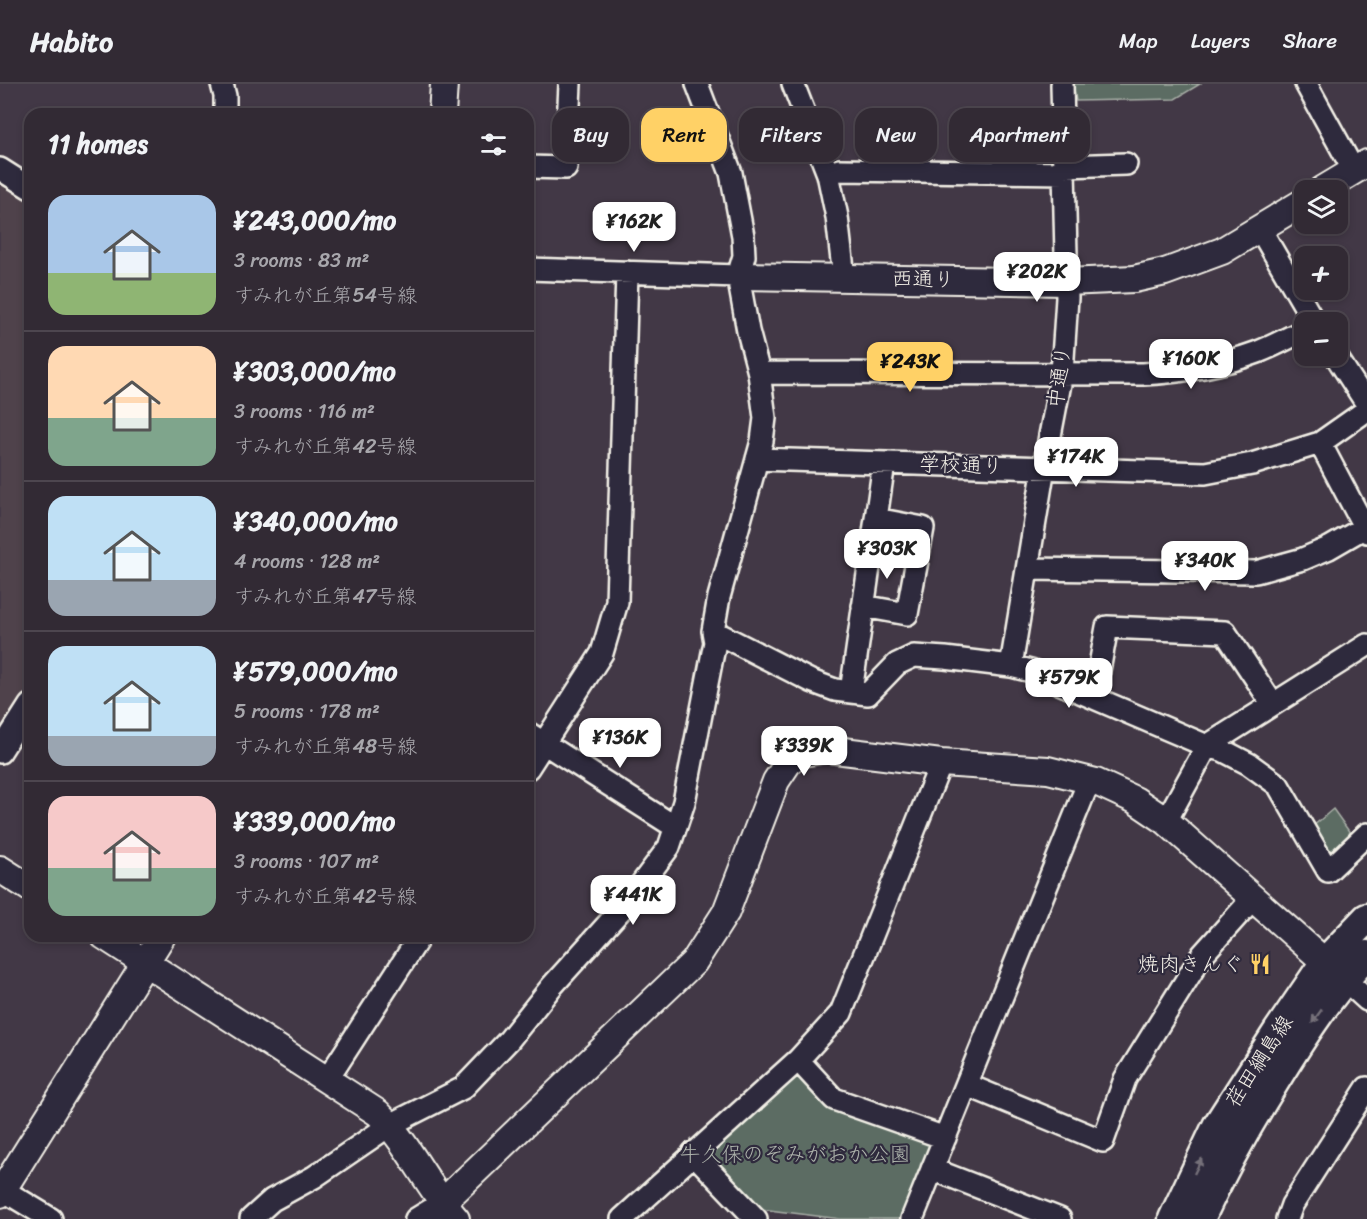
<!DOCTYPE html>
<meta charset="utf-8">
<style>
:root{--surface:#322a34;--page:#3a323c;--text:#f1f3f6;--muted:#a8a7ac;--line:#4d464f;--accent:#ffd166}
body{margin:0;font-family:Sriracha,"Klee One",sans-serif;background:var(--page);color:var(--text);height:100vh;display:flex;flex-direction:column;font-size:22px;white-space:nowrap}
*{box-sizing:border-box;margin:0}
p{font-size:20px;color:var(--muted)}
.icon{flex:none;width:33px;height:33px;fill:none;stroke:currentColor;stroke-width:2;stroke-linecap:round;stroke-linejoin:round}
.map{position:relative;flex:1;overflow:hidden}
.details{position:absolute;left:24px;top:24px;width:510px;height:834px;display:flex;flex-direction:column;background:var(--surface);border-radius:18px;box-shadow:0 3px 9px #0003,0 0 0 2px var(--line)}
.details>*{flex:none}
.banner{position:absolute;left:552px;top:24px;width:570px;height:54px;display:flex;gap:12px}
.controls{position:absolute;left:1294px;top:96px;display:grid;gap:12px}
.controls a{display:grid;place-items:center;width:54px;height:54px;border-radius:12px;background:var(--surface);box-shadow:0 3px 9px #0003,0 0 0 2px var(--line);font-size:30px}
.price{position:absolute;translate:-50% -51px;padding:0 14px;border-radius:12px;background:#fff;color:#222;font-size:20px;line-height:39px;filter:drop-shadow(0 2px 3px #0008)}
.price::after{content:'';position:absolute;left:50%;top:36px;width:18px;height:14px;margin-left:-9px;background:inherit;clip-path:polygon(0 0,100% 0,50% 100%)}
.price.on{background:var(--accent);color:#111}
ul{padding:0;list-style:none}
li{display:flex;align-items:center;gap:18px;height:150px;padding:0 24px}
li+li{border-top:2px solid var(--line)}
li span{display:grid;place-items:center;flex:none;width:168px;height:120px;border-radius:18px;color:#555}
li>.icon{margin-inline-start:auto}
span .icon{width:72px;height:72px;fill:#fffc;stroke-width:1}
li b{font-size:26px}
h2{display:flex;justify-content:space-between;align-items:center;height:72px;padding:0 24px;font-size:26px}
.chip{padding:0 21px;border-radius:18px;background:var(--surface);box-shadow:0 3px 9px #0003,0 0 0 2px var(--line);font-size:21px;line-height:54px}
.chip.on{background:var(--accent);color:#111}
header{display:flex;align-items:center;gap:36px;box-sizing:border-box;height:84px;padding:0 30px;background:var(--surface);border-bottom:2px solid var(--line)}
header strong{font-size:28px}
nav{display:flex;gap:33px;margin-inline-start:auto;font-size:21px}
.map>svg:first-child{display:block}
.built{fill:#4f424c}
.green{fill:#5b6c64;stroke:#a8aea6;stroke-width:1.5}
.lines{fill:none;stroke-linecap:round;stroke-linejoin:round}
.minor-casing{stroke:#f4f1e8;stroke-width:26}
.tertiary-casing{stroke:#f4f1e8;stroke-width:30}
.secondary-casing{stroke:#f4f1e8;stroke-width:33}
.minor{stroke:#2f2a3d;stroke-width:21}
.tertiary{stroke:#2f2a3d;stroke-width:26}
.secondary{stroke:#2f2a3d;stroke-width:28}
.oneway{fill:#747079}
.labels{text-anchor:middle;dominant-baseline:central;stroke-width:4.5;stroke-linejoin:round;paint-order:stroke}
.street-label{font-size:21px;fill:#f4f1e8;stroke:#2f2a3d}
.poi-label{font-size:21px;fill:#f4f1e8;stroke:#2f2a3d;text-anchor:end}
.park-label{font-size:21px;fill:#afb5ad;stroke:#2f2a3d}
</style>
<header>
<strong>Habito</strong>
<nav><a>Map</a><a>Layers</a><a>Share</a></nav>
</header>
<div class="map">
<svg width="1367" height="1135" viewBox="0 0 1367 1135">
<rect width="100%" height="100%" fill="#423846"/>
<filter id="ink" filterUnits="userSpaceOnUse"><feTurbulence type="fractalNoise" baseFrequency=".0167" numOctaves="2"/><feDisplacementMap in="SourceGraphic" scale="12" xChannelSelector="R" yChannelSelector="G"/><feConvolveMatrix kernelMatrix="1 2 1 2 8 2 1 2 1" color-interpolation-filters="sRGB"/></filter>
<g filter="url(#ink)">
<path class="built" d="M 0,95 L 30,114 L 30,607 L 0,652 Z"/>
<path class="green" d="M 1073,0 L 1200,0 L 1175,15 L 1076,17 Z
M 890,445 L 912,450 L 912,480 L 877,474 L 881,450 Z
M 1333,725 L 1353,753 L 1328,777 L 1311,744 Z
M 797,987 L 931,1058 L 925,1090 L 903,1135 L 841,1135 L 761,1125 L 705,1070 Z"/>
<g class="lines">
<defs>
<path id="minor" d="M 222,0 L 225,12 L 225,30
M 793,0 L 828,90 L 837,133 L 844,194
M 1306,0 L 1354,87
M 1065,82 L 1126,80
M 528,83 L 566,84 L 570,0
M 0,85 L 30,104
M 828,90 L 839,86 L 1065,89
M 1260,145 L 1314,238
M 528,185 L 738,192
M 1336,272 L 1367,320
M 759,289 L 1143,290 C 1183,288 1220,282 1258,268 C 1274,262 1290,253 1305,246
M 1320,359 L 1367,448
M 757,375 L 1205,389 L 1252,380 L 1320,359 L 1367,326
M 1027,485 L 1256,488 L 1303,475 L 1329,464 L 1367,442
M 863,522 L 907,530 L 923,444 L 876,435
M 713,547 L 811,597 L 835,606 L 868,610 L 897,580 L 914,572 L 945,574 L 1011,582 L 1031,587 L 1207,662 L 1222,666 L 1249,680 L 1278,701 L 1328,787 L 1367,750
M 1011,582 L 1044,383 L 1062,289 L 1067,214 L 1062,0
M 851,608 L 884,379
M 1094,614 L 1107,543 L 1225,548 L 1272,619
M 528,649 L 675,743
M 0,668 L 30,621
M 528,684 L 602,569 L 617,518 L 627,188
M 1166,737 L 1207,662 L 1367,561
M 1334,886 L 1367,916
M 798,976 L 834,1015 L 945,1054
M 327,996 L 420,852
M 967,1001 L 1103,1057 L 1125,995 L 1202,871 L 1254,813
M 693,1069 L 756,1135
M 932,1085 L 1060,1135
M 3,1106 L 51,1135
M 251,1135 L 272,1116 L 314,1093 L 390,1041 L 463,1004 L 509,956 L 552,902 L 627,819 L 669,763 L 684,718 L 715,558 L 713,547 L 719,513 L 762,357 L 765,334 L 759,289 L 748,247 L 738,192 L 744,172 L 743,152 L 731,89 L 697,0
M 416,1135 L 442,1119
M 622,1135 L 798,976 L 841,929 L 941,679
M 912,1135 L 1089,697
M 1287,1135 L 1292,1121 L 1367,1004"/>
<path id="tertiary" d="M 442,30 L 444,0
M 1322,106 L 1367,79
M 738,192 L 1066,198 L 1134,195 L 1165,188 L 1222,167 L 1305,117
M 0,785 L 30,804
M 104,852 L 378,1029 C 409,1060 427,1102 456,1135
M 0,1110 L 162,852
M 442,1119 L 694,878 L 726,828 L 776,697 L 790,676 L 803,669 L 827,665 L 941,679 L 1048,686 L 1096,698 L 1135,716 L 1166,737 L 1325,878"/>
<path id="secondary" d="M 1173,1135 L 1217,1042 L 1278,947 L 1325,878 L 1367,834
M 1200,1135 C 1222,1087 1247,1042 1275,997 C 1302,953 1331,908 1367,871"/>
</defs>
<use href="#minor" class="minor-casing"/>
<use href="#tertiary" class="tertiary-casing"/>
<use href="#secondary" class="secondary-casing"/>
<use href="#minor" class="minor"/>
<use href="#tertiary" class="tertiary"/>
<use href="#secondary" class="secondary"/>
</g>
<defs><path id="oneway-solid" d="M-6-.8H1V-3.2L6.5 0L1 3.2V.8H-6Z" transform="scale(1.5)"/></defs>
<g class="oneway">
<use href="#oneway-solid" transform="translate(1317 932) rotate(126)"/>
<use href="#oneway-solid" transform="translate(1198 1082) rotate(-64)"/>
</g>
</g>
<defs>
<symbol id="restaurant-bare" viewBox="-9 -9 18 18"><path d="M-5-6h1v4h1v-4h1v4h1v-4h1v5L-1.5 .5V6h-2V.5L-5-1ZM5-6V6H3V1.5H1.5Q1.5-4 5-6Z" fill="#ffd166" stroke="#2f2a3d" stroke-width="2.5" paint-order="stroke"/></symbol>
</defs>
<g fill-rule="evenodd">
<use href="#restaurant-bare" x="1245" y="865" width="30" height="30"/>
</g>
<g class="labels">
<g class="street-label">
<text transform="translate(923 195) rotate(1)">西通り</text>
<text transform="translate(1059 293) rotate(-82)">中通り</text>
<text transform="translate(961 381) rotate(2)">学校通り</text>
<text transform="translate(1259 977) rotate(-57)">荏田綱島線</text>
</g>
<g class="poi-label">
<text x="1243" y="880">焼肉きんぐ</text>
</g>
<g class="park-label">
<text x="795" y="1070">牛久保のぞみがおか公園</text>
</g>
</g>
</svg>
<div class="controls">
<a><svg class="icon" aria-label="layers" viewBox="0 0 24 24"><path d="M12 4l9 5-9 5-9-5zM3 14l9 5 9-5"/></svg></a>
<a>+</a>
<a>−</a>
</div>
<b class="price" style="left:634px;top:169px">¥162K</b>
<b class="price" style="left:1037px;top:219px">¥202K</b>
<b class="price" style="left:1191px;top:306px">¥160K</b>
<b class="price on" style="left:910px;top:309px">¥243K</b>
<b class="price" style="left:1076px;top:404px">¥174K</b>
<b class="price" style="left:887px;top:496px">¥303K</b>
<b class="price" style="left:1205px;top:508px">¥340K</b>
<b class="price" style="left:1069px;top:625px">¥579K</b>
<b class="price" style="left:620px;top:685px">¥136K</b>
<b class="price" style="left:804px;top:693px">¥339K</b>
<b class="price" style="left:633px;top:842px">¥441K</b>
<div class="banner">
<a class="chip">Buy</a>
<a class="chip on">Rent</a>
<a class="chip">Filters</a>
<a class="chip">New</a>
<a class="chip">Apartment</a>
</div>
<section class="details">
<h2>11 homes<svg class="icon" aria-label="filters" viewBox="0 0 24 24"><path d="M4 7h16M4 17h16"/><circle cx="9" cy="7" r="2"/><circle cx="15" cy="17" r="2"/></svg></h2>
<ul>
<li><span style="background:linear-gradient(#a9c7e8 65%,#8fb573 0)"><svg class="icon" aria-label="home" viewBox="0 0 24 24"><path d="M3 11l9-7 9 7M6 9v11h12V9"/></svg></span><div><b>¥243,000/mo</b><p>3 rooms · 83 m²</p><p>すみれが丘第54号線</p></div></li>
<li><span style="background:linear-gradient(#ffd9b3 60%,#7fa58c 0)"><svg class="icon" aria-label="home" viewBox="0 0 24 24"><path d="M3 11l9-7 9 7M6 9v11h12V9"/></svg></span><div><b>¥303,000/mo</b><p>3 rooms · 116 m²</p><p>すみれが丘第42号線</p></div></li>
<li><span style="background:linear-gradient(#bfe0f5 70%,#9aa5b1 0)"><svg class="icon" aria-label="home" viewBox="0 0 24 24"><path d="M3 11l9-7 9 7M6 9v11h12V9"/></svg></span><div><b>¥340,000/mo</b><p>4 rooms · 128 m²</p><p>すみれが丘第47号線</p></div></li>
<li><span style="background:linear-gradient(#bfe0f5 75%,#9aa5b1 0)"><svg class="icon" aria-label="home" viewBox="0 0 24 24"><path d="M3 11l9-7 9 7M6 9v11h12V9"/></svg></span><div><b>¥579,000/mo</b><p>5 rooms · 178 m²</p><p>すみれが丘第48号線</p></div></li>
<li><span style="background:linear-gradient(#f6c9c9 60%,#7fa58c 0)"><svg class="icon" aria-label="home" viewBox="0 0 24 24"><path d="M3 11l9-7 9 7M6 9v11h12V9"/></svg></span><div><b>¥339,000/mo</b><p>3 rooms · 107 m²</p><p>すみれが丘第42号線</p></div></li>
</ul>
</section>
</div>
